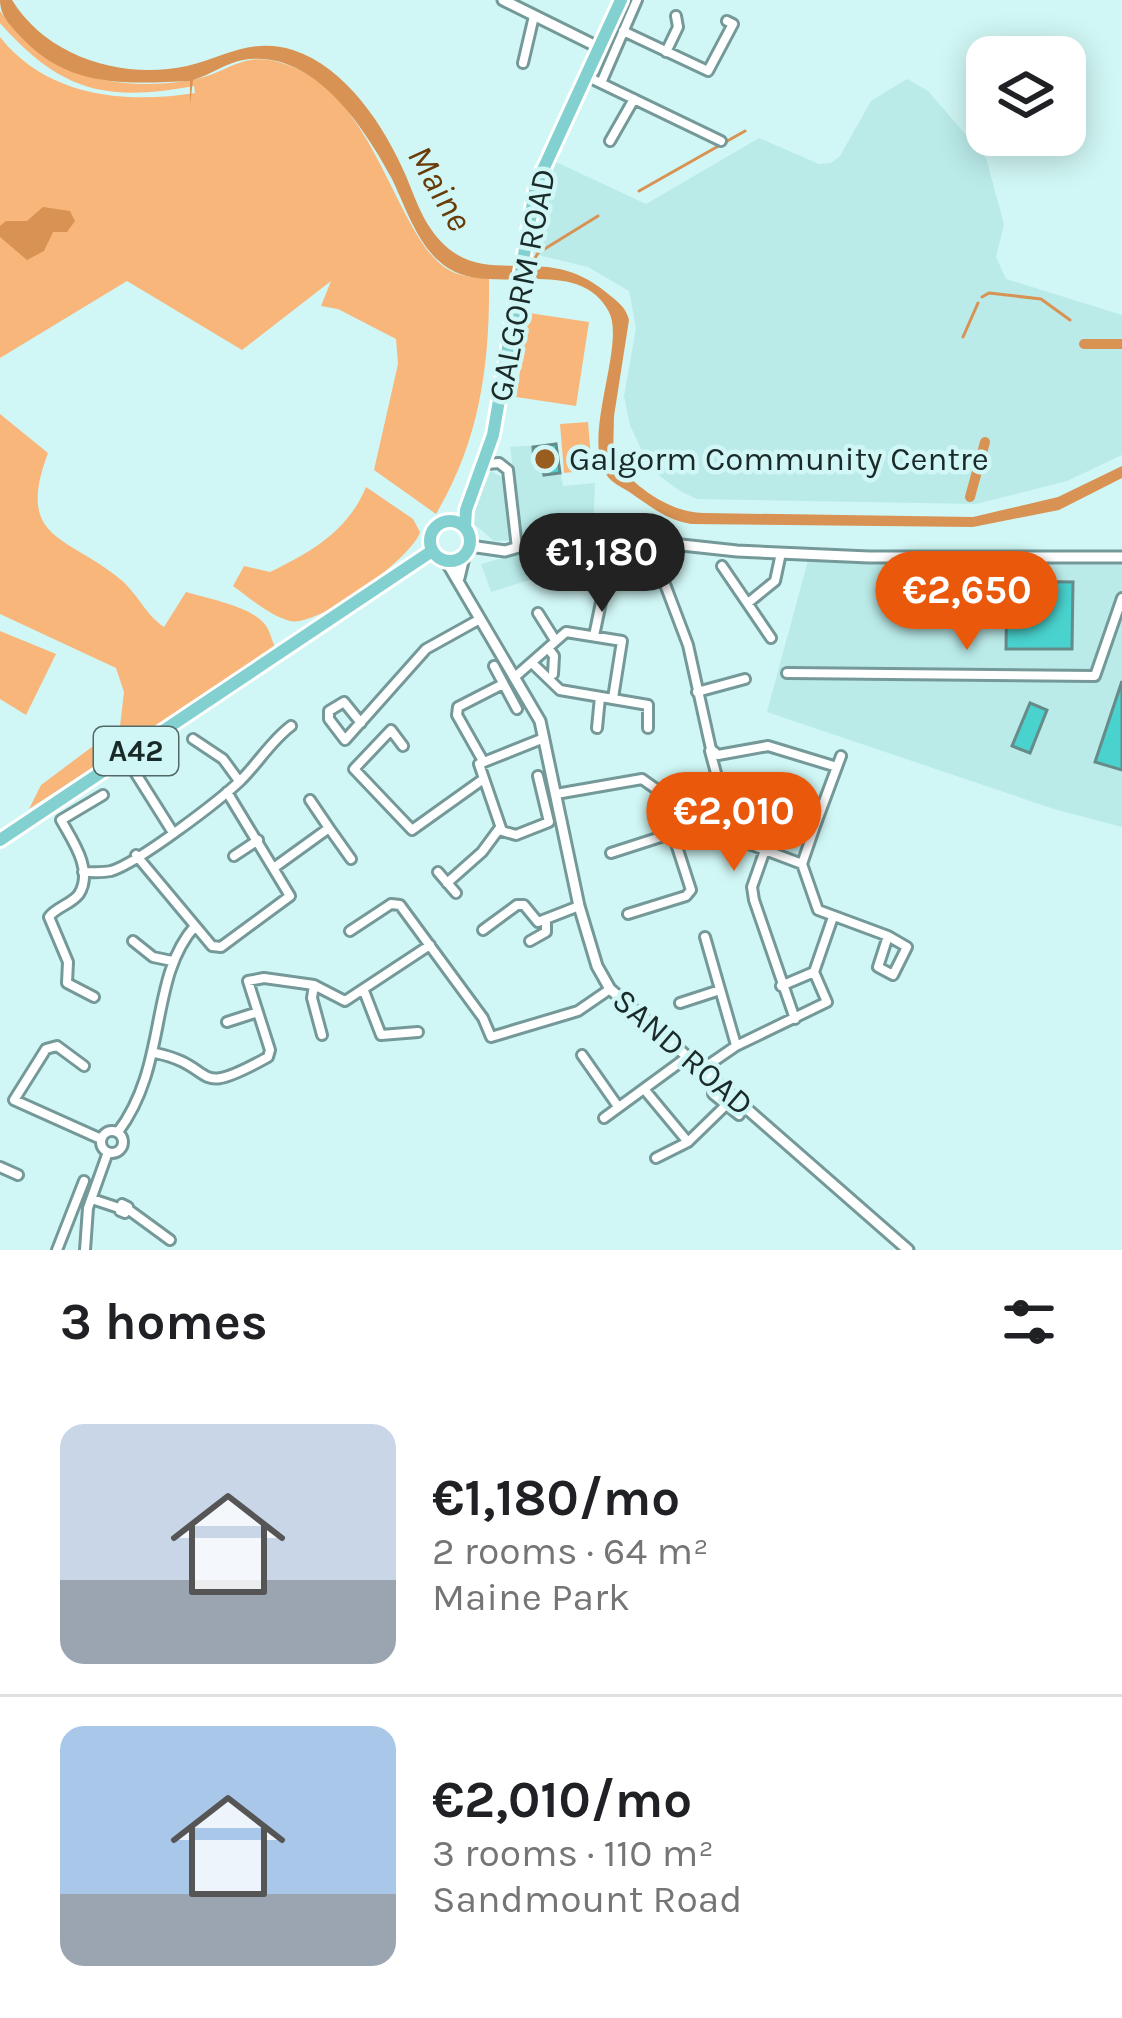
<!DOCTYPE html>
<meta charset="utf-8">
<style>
:root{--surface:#fff;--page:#f2f2f2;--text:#202124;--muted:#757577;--line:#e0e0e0;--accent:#ea580c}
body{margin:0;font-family:Karla,sans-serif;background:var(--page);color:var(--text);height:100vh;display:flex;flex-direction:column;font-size:45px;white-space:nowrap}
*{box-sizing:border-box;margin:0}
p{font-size:39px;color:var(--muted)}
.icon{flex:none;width:66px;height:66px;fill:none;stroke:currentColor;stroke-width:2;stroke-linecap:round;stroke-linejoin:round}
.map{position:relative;height:1250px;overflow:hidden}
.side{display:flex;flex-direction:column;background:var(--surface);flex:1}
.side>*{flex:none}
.fabs{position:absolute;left:966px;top:36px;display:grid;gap:24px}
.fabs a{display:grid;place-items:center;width:120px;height:120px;border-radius:24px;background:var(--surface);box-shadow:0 6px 30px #0003;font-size:60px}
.price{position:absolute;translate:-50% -102px;padding:0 27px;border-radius:42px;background:var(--accent);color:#fff;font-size:39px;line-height:78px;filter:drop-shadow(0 3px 6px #0008)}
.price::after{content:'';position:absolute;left:50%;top:72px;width:36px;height:27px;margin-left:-18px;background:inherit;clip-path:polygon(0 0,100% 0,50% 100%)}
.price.selected{background:#222;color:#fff}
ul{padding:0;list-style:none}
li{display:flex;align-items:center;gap:36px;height:300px;padding:0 60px}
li+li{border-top:3px solid var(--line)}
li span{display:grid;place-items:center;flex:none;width:336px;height:240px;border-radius:24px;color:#555}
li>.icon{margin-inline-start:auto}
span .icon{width:144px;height:144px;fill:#fffc;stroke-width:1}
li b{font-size:51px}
h2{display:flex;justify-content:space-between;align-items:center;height:144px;padding:0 60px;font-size:51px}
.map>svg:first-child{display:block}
.built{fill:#baebe9}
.green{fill:#f8b67b}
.water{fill:#d89253}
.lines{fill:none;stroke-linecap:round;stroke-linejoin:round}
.stream{stroke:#d89253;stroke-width:3}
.river{stroke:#d89253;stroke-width:10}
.building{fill:#49d2ce;stroke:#668b89;stroke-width:3}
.minor-casing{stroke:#749998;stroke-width:14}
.tertiary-casing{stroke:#749998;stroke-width:15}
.primary-casing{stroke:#fff;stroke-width:18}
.minor{stroke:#fff;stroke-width:8}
.tertiary{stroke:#fff;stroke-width:9}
.primary{stroke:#82d1d0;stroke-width:12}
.poi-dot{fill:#9a5d20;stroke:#d0f7f5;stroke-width:4.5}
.labels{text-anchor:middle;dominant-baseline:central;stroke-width:9;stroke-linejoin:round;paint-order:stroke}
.shield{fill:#d0f7f5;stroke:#516866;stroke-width:3}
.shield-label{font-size:30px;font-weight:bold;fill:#1a2a29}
.street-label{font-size:33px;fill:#1a2a29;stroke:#d0f7f5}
.poi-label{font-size:33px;fill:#1a2a29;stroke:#d0f7f5;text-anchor:start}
.water-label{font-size:36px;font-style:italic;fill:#693c09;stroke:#d0f7f5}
</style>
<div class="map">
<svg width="1122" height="1250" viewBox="0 0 1122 1250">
<rect width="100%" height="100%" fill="#d0f7f5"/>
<path class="built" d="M 907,79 L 928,91 L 986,158 L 1004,224 L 996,257 L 1006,279 L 1122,315 L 1122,455 L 1067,481 L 976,504 L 697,499 L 680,491 L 650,469 L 630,425 L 624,396 L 636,328 L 629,291 L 588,267 L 529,253 L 554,161 L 646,204 L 759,138 L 819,164 L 831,163 L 840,156 L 871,101 Z
M 556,444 L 563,486 L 595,483 L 593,532 L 562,530 L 526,540 L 494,541 L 474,524 L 472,514 L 491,471 L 503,478 L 514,476 L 510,447 Z
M 562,542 L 564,569 L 491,592 L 481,564 Z
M 936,559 L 1122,564 L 1122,827 L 1054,809 L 767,712 L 808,560 Z"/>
<path class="green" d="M 0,11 C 44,74 112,92 186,81 C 235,74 242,43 300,70 C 380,108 400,249 453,272 C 464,277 478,277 489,279 C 490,364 480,440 436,514 L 374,470 L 398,364 L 396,339 L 338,309 L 321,306 L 331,281 L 242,350 L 127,281 L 0,358 L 0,37 C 47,97 126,104 195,93 L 194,86 C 106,102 61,92 0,23 Z
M 529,313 L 589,322 L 576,406 L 516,397 Z
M 0,414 L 48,453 C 15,541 67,535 120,579 C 138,594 145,614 164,627 L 186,592 C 209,599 257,607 268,629 C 271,635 272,642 276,648 L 29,809 L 41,785 L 120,726 L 124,692 L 116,668 L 0,614 Z
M 588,422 L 592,470 L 564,473 L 560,424 Z
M 366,487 L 413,519 L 420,532 C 413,557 318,628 290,621 C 270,616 250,598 233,586 L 244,566 L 270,572 C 311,552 348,531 366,487 Z
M 0,631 L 56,654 L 26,715 L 0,699 Z"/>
<path class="water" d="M 0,0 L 12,0 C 47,57 122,80 187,66 C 225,57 252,37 293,50 C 346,67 385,127 406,176 C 418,205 426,232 453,252 C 497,283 549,244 607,293 C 617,301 626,307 629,320 L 614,416 L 613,459 C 634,486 668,512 703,513 L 973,517 L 1058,497 L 1122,466 L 1122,478 L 1059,510 L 973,527 L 691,524 C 668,520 654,509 635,496 C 628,490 619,487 612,481 C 575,450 627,347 609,312 C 579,254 492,297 448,268 C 418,249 406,207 391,177 C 363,125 312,48 243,60 C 226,63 210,75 193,80 L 190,104 L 190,81 C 128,84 69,88 23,39 C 12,27 0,17 0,0 Z
M 43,207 L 70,211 L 75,221 L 67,232 L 53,232 L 44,251 L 27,260 L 0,237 L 0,226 L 6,221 L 27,221 Z"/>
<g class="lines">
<path class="stream" d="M 639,191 L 745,131
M 532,263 L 538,253 L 598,216
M 982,297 L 989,293 L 1041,299 L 1070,320
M 963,337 L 978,303"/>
<path class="river" d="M 1084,344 L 1122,344
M 970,497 L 985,442"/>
</g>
<path class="building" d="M 556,444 L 560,473 L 544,475 L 543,469 L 534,465 L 533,447 Z
M 1007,581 L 1073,582 L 1072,649 L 1006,649 Z
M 1122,681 L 1122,770 L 1095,762 Z
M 1030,703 L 1047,710 L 1030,753 L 1012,746 Z"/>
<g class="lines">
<defs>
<path id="minor" d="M 623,31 L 708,71 L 733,24 L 727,21
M 666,52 L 678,27 L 676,16
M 523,63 L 534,16
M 586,76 L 721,141
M 601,83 L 637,0
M 610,141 L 634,99
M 486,464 L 499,463 L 508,470 L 517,548
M 664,544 L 663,579 L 688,645 L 711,749 L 718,755 L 768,746 L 837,767
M 722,566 L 771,638
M 748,603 L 775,581 L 781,553
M 538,613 L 555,640
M 594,636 L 605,583
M 548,648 L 554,656 L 553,674
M 532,663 L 560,690 L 648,705 L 648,728
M 494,666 L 517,709
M 787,673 L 1095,676 L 1122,598
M 516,676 L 566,632 L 622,641 L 613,698
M 697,692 L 745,679
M 361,723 L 344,702 L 329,711 L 329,719 L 345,740 L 426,649 L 480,619
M 597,728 L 600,697
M 193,739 L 223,759 L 239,781
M 403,746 L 391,730 L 354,769 L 412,830 L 482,780
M 710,751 L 716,773
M 126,758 L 172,831
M 483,761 L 457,715 L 458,707 L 503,684
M 538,776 L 549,822 L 516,835 L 502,831 L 479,764 L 544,738
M 556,794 L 642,779 L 659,791 L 691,890 L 686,896 L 628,914
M 310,800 L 329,828
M 765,850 L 802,864 L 818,910 L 888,936 L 878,967 L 893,975 L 907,947 L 888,936
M 611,853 L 673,833
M 136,855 L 212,946 L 221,947 L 290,896 L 227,792
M 234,856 L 258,840
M 802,864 L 815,826
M 275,867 L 329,828 L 351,859
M 83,872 C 92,872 101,873 111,871 C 138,863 219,801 241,780 C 259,762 271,741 291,726
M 438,872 L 456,893
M 447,883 L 482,852 L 499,829
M 483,930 L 517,905 L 524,905 L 538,922 L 579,906
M 350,931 L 391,904 L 400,905 L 483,1018 L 491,1037 L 578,1011 L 610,989
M 705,937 L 736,1045
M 133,941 L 153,957 L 172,961
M 530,941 L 546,932 L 546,921
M 814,972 L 833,917
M 314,985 L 312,998 L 322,1035
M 364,991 L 381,1035 L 418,1032
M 94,997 L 67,983 L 68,962 L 49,917 C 56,907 72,904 79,894 C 94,870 72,840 61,820 L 103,795
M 680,1003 L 720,990
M 795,1019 L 754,900 L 752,887 L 765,850 L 741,841 C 742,826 749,814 764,810 L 815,826 L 841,756
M 227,1022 L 258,1012
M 155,1053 C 220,1066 189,1101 268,1057 L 270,1050 L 248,981 L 264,978 L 314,985 L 345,1001 L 430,945
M 582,1055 L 617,1105
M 84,1066 L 57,1046 L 46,1049 L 14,1100 L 101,1139
M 701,1070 L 736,1046 L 827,1002 L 814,972 L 781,986
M 644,1089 L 688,1142
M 713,1094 L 739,1115
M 604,1118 L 686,1058
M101 1142a11 11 0 1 1 22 0a11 11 0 1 1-22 0Z
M 118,1132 C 169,1064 148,979 195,926
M 656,1158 L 688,1142 L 726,1105
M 0,1167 L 18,1175
M 92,1199 L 119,1208
M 122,1204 L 128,1207 L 125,1213 L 120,1211 Z
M 129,1210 L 170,1240
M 57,1250 L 84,1181
M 85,1250 L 88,1208 L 108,1152"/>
<path id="tertiary" d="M 503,0 L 598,47
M 470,546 L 505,551 L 561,535 L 589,535 L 737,551 L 869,557 L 1122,557
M 446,561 L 540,721 L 579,906 L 597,966 L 610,989 L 908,1250
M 459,578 L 464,557"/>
<path id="primary" d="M430 541a20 20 0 1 1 40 0a20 20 0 1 1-40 0Z
M 465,527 L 466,510 L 493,435 L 536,185 L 621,0
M 0,840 L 432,551"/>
</defs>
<use href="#minor" class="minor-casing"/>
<use href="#tertiary" class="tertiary-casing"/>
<use href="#primary" class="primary-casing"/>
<use href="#minor" class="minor"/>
<use href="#tertiary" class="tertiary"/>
<use href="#primary" class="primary"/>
</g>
<circle class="poi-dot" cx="545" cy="459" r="12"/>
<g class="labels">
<rect class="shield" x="94" y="727" width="84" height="48" rx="9"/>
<g class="shield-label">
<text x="136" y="751">A42</text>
</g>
<g class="street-label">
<text transform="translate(522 285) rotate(-79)">GALGORM ROAD</text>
<text transform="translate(683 1052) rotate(41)">SAND ROAD</text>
</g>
<g class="poi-label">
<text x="569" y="459">Galgorm Community Centre</text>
</g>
<g class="water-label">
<text transform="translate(440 188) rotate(60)">Maine</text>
</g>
</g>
</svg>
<div class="fabs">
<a><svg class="icon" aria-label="layers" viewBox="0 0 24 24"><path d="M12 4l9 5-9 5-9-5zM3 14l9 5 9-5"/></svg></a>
</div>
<b class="price selected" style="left:602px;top:615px">€1,180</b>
<b class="price" style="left:967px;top:653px">€2,650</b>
<b class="price" style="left:734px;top:874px">€2,010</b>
</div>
<section class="side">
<h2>3 homes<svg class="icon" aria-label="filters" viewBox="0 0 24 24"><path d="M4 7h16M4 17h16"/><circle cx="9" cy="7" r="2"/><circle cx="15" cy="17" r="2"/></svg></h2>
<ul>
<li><span style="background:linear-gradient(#c9d6e8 65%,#9aa5b1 0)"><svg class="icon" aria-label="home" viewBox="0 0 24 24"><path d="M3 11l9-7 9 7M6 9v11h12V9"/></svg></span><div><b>€1,180/mo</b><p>2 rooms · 64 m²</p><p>Maine Park</p></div></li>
<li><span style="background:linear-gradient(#a9c7e8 70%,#9aa5b1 0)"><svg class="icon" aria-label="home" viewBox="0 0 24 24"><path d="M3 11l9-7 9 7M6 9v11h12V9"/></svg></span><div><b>€2,010/mo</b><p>3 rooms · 110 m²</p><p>Sandmount Road</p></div></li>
</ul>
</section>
